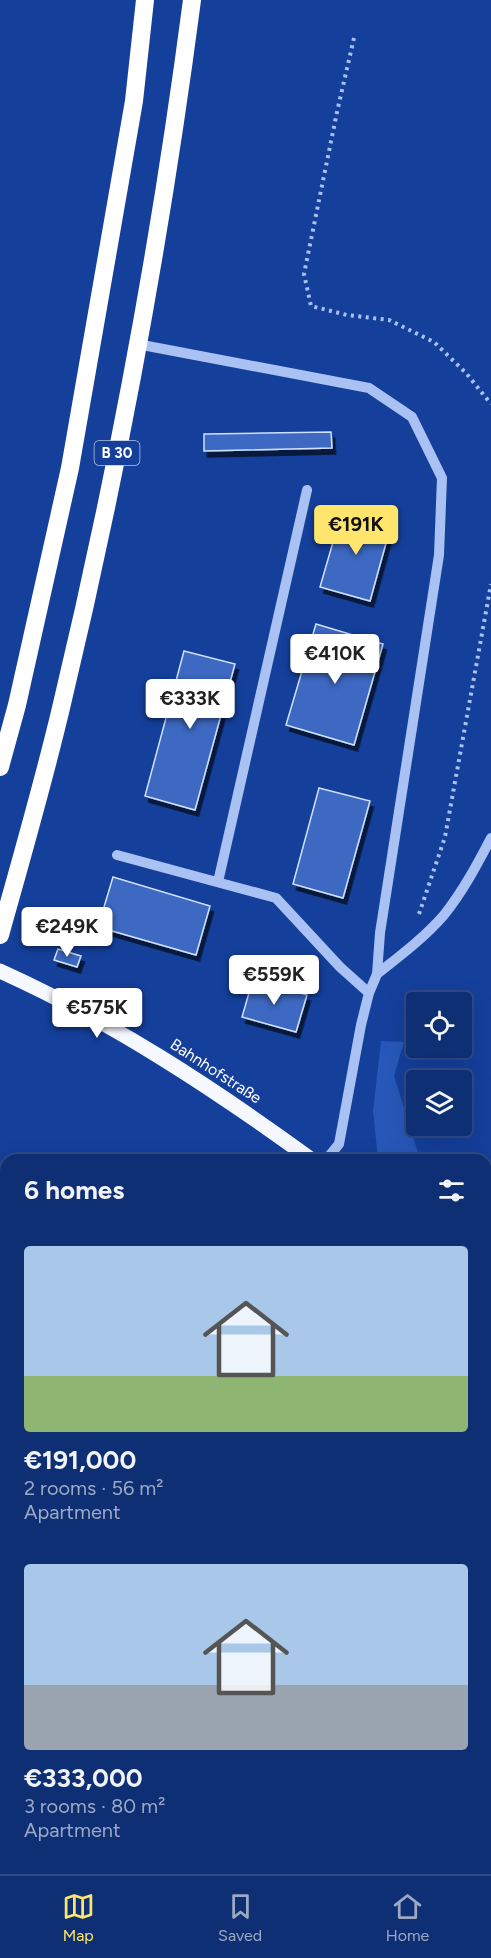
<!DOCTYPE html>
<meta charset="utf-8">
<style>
:root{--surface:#0f2f74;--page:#183779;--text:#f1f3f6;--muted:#9ba9c5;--line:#2f4a86;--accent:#ffe56b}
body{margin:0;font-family:Figtree,sans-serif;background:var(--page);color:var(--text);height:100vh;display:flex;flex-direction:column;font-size:22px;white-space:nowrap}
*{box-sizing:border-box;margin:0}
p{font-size:20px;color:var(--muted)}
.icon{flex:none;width:33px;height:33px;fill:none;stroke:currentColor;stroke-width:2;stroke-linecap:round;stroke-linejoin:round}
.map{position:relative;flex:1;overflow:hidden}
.details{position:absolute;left:0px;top:1154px;width:492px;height:722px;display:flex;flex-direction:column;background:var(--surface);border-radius:18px 18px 0 0;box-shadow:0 6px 24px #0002,0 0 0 2px var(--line)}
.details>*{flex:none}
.buttons{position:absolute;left:406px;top:992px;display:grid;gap:12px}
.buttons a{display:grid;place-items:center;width:66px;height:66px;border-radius:6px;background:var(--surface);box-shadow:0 6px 24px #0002,0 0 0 2px var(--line);font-size:30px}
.price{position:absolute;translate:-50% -51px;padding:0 14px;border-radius:6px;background:#fff;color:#222;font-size:20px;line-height:39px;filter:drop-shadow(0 2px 3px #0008)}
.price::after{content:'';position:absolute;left:50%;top:36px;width:18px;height:14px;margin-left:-9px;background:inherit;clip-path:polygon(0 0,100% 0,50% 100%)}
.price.current{background:var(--accent);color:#111}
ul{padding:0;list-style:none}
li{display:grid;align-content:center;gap:12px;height:318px;padding:0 24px}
li span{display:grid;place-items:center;height:186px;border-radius:6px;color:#555}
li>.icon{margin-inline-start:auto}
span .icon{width:108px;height:108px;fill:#fffc;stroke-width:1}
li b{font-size:26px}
h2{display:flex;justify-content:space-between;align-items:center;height:72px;padding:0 24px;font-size:26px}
.tabs{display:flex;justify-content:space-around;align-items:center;height:84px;border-top:2px solid var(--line);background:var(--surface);font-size:16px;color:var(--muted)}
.tabs a{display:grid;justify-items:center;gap:3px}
.tabs .current{color:var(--accent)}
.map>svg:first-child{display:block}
.green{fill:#2758b9}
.building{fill:#3d69c2;stroke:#d1e0fd;stroke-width:1.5;filter:url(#shadow)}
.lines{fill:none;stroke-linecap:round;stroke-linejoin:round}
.path{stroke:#a9c2f3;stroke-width:4;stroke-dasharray:3 4.5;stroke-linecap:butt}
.minor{stroke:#a9c2f3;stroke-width:10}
.major{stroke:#f5f8ff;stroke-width:15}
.highway{stroke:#fff;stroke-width:18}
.rail-casing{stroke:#fff;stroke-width:7}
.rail{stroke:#143f9b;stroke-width:4.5;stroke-dasharray:14;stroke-linecap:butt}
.labels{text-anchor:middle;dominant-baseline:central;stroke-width:4.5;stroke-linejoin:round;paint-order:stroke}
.shield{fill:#143f9b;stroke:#b8c5e1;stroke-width:1.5}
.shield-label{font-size:15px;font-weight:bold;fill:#fff}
.street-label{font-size:16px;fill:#fff;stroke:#143f9b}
</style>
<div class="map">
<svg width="491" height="1874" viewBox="0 0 491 1874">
<defs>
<filter id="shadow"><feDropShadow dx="3.5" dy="6" stdDeviation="0" flood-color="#0009"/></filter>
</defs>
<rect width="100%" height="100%" fill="#143f9b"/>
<path class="green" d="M 381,1041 L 404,1042 L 394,1076 L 420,1159 L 378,1159 L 373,1111 Z
M 486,1213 L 491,1217 L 491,1275 L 486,1271 Z
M 0,1798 L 6,1799 L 6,1869 L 9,1869 L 0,1871 Z"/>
<path class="building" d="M 331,432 L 332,448 L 204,451 L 204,434 Z
M 342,511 L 391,525 L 370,601 L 320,587 Z
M 316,624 L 383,644 L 354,745 L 286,725 Z
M 184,651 L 235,664 L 195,810 L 145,796 Z
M 319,788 L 370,801 L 343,898 L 293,884 Z
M 113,877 L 210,906 L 196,955 L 98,927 Z
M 58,949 L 81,956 L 77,967 L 54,960 Z
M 253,979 L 307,995 L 296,1032 L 242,1017 Z"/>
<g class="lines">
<path class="path" d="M 354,38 L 337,112 L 304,274 L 311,306 L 347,315 L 389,320 L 434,342 L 466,373 L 491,404
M 419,914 L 445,837 L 491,584
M 486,1328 L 491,1332
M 486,1467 L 491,1469
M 36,1874 L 49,1871"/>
<path class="minor" d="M 137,344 L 369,388 L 412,417 L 442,478 L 439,555 L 380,933 L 377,974 L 369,993 L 361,1025 L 339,1144 L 326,1160
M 117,855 L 276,898 L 340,967 L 369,993
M 218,882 L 307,490
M 377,974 C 400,956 425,937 444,915 C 463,891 477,865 491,838
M 486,1594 L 491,1597"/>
<path class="major" d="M 0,971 C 111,1021 213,1088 312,1160
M 486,1297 L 491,1301"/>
<path class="highway" d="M 0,767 L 17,705 L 70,468 L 134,101 L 145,0
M 0,935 C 21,860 43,784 61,708 C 117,475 161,238 192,0"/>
<defs>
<path id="rail" d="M 0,1782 L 6,1783
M 486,1866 L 491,1867"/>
</defs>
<use href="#rail" class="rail-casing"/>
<use href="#rail" class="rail"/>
</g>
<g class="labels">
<rect class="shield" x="94.5" y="441" width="45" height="24" rx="4.5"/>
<g class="shield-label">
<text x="117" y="453">B 30</text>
</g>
<g class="street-label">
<text transform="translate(216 1071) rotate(33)">Bahnhofstraße</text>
</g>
</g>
</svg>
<div class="buttons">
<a><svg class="icon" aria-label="locate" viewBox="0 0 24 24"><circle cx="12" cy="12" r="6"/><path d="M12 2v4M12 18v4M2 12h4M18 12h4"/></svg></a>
<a><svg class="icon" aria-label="layers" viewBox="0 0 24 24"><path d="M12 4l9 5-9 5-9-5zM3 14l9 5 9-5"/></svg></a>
</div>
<b class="price current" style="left:356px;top:556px">€191K</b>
<b class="price" style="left:335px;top:685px">€410K</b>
<b class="price" style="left:190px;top:730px">€333K</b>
<b class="price" style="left:67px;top:958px">€249K</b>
<b class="price" style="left:274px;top:1006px">€559K</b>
<b class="price" style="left:97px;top:1039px">€575K</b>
<section class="details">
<h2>6 homes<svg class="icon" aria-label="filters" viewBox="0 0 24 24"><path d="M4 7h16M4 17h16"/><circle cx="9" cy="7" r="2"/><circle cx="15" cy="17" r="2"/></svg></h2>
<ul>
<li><span style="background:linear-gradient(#a9c7e8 70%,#8fb573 0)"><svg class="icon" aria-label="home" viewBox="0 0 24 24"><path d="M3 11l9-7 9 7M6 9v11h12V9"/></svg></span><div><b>€191,000</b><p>2 rooms · 56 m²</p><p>Apartment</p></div></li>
<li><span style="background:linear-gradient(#a9c7e8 65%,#9aa5b1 0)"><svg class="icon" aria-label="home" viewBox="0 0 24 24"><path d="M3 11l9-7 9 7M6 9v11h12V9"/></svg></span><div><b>€333,000</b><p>3 rooms · 80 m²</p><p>Apartment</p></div></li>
</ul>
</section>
</div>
<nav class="tabs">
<a class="current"><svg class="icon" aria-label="map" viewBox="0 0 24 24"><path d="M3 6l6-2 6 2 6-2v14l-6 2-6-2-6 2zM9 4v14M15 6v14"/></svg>Map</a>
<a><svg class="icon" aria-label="saved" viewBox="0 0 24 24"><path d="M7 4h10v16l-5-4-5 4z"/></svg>Saved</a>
<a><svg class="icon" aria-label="home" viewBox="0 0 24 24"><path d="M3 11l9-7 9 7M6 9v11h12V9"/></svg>Home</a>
</nav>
